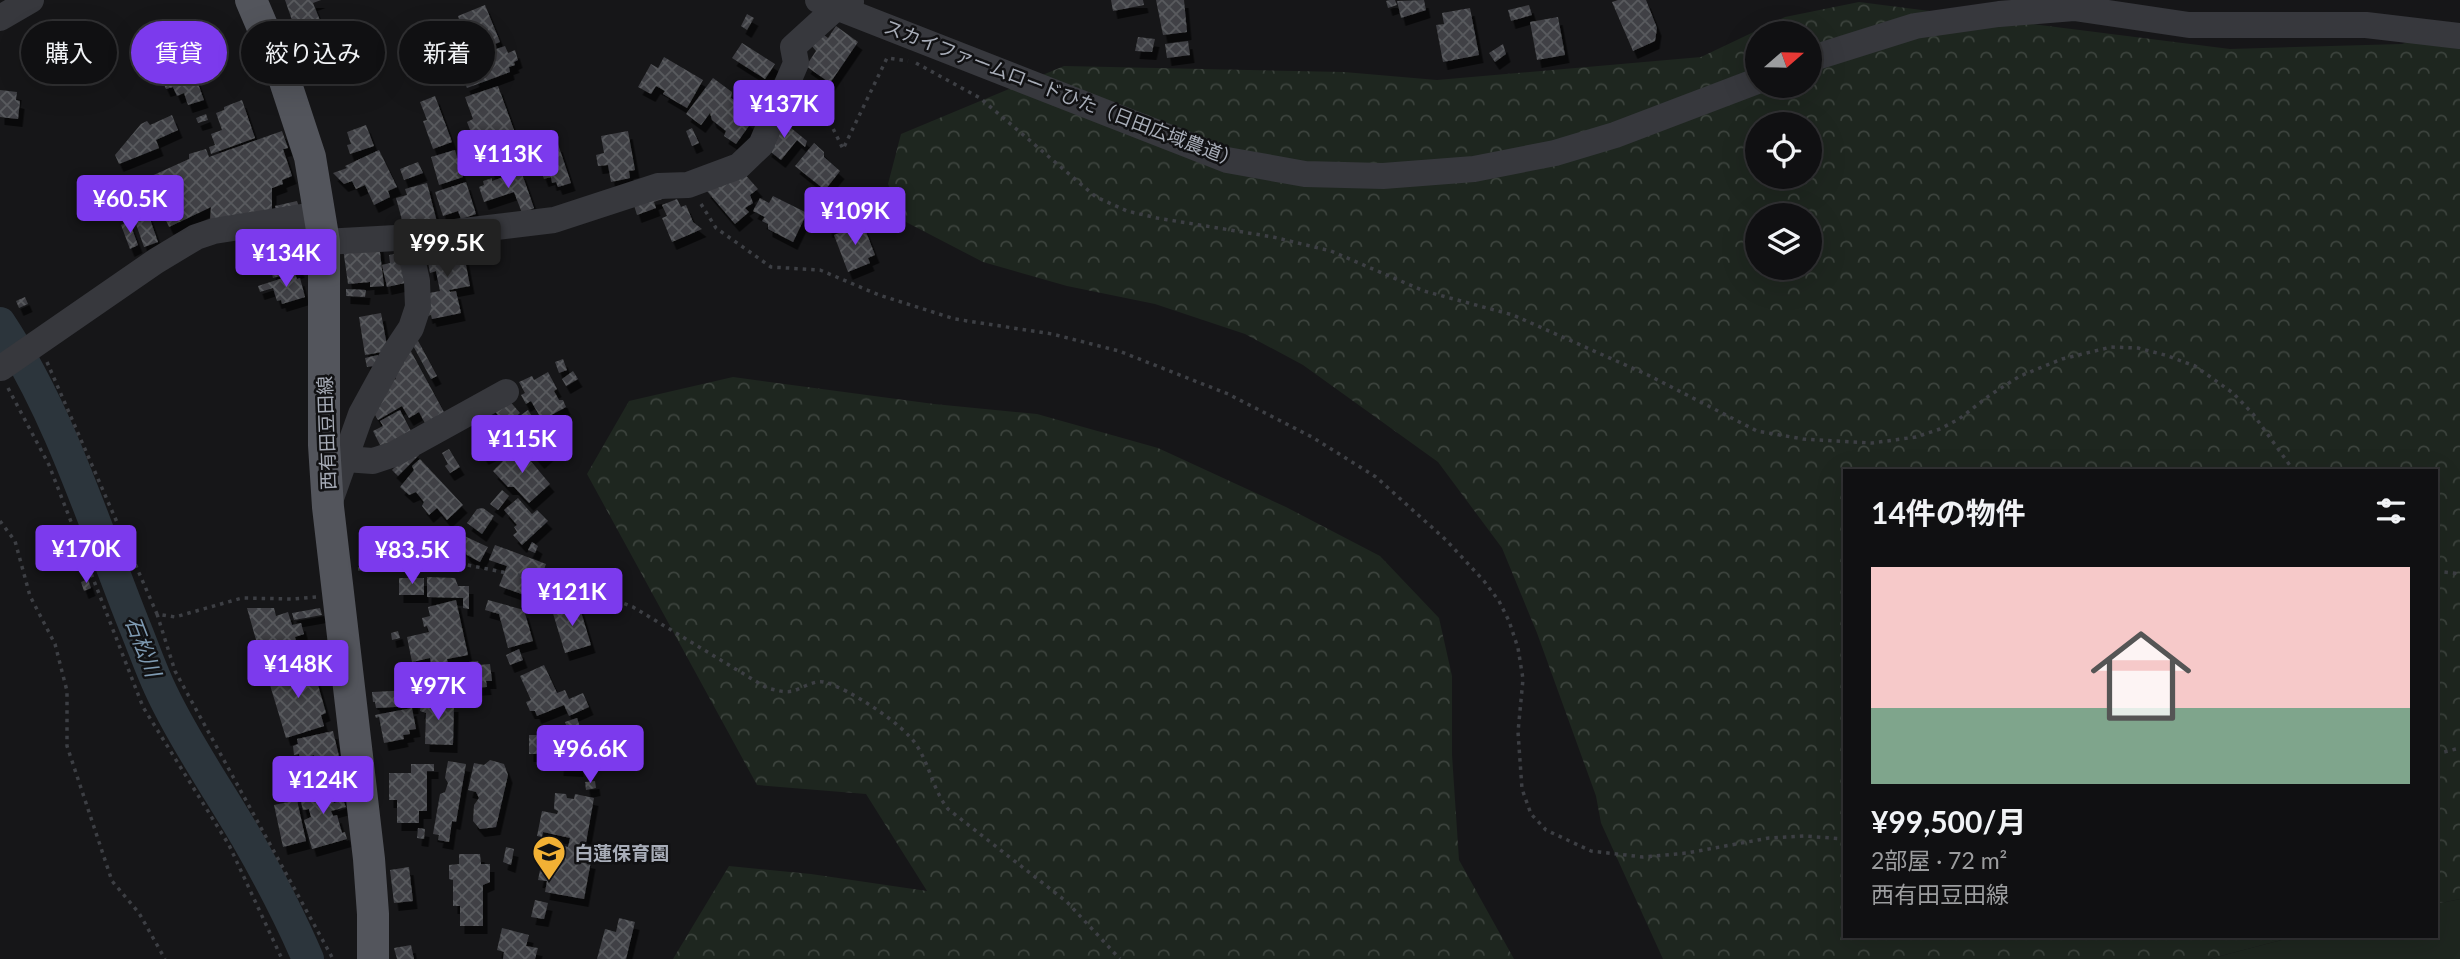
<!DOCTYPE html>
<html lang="ja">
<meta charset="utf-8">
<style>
:root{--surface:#101012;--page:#19191b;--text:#f1f3f6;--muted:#9c9d9f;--line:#303032;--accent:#7c3aed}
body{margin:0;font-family:Lato,"Noto Sans JP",sans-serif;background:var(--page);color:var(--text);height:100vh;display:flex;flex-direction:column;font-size:26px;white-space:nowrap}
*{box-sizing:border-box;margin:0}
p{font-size:23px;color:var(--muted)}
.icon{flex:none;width:38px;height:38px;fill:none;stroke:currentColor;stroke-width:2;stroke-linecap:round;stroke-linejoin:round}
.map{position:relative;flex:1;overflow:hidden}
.sheet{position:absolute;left:1843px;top:469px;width:595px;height:469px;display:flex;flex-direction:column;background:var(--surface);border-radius:0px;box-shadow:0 7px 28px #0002,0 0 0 2px var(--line)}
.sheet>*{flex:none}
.guide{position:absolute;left:21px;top:21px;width:665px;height:63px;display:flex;gap:14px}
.needle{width:46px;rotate:70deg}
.tools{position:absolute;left:1745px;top:21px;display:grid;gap:14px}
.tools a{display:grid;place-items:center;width:77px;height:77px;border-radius:50%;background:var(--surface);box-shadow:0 7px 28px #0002,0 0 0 2px var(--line);font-size:35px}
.price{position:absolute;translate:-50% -60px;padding:0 16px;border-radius:7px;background:var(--accent);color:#fff;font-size:23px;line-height:46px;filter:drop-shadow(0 2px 4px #0008)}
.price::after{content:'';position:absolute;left:50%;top:42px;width:21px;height:16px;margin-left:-10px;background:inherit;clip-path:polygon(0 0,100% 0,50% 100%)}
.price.current{background:#222;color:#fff}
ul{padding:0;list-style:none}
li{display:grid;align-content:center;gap:14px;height:371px;padding:0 28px}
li+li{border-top:2px solid var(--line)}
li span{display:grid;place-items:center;height:217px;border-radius:0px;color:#555}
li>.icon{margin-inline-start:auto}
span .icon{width:126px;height:126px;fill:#fffc;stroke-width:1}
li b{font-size:30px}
h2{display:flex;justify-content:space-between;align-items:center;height:84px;padding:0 28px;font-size:30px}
.tag{padding:0 24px;border-radius:32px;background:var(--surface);box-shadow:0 7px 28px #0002,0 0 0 2px var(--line);font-size:24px;line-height:63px}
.tag.current{background:var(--accent);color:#fff}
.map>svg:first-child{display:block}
.green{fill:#1e261f}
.forest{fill:url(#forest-crowns);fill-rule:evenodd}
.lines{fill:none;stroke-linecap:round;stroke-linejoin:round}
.river{stroke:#2c353c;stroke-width:32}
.building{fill:url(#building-cross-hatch);filter:url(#shadow)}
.path{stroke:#3d3f44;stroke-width:3.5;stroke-dasharray:3.5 5;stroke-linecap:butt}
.minor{stroke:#37383d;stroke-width:26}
.major{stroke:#53555c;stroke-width:32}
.labels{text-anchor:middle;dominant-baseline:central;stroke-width:5;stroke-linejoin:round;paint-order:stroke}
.street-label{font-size:19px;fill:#a8adb8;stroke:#111113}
.poi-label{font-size:19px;font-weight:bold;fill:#a8adb8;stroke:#111113;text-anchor:start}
.water-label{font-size:21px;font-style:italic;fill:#7f9bb3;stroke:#111113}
</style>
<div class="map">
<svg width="2460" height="959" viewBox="0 0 2460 959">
<defs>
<pattern id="forest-crowns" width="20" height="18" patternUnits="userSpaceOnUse" patternTransform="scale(1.75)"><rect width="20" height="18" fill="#1e261f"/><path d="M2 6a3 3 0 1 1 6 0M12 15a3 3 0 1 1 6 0" fill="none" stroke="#3c433d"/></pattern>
<pattern id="building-cross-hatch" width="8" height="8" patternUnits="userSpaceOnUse" patternTransform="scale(1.75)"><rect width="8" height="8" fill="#404145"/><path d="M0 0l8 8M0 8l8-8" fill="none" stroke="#595a5e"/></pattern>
<filter id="shadow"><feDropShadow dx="4.5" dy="8" stdDeviation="0" flood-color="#0009"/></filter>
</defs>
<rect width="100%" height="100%" fill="#161618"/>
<path class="green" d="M 2460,899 L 2460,959 L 2209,959 L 2297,936 L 2436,936 L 2436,904 Z"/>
<path class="forest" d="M 1859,2 L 2230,49 L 2402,44 L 2460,23 L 2460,899 L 2436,904 L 2436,471 L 1844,471 L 1844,936 L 2297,936 L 2209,959 L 1663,959 L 1601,823 L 1596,796 L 1537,633 L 1502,548 L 1438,462 L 1303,365 L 1245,334 L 1155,304 L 1067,286 L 983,262 L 904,221 L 888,184 L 901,134 L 1064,66 L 1344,72 L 1437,80 L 1701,57 L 1785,17 ZM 1757,33 L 1810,33 L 1810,86 L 1757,86 ZM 1757,124 L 1810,124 L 1810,177 L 1757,177 ZM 1757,215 L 1810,215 L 1810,268 L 1757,268 Z
M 733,377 L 934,404 L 1037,414 L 1158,448 L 1286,507 L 1380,556 L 1439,618 L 1452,676 L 1452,755 L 1459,860 L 1514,959 L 673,959 L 729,866 L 811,874 L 927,891 L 866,794 L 757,785 L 587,474 L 629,401 Z"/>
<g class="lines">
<path class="river" d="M 0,323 C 61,415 94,525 135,627 C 144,649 152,673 163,695 C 187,745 218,789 246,837 C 269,877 290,917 308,959"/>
</g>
<path class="building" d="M 285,0 L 321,0 L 313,3 L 321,23 L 309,27 L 311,31 L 302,34 L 299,25 L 294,26 Z
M 1111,0 L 1143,0 L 1144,5 L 1113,11 Z
M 1156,0 L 1184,0 L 1187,32 L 1163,35 Z
M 1389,0 L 1395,0 L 1397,5 L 1388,8 L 1386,1 Z
M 1424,0 L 1426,10 L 1401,18 L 1397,1 Z
M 1618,0 L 1646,0 L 1657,28 L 1655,41 L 1633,51 L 1612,2 Z
M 485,5 L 500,42 L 474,52 L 470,44 L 463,47 L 457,33 L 463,31 L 458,16 Z
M 1529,5 L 1532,15 L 1511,21 L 1508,10 Z
M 1470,8 L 1479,55 L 1443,62 L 1436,25 L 1444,24 L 1442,13 Z
M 747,14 L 754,18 L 747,30 L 741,26 Z
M 1558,17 L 1565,55 L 1537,60 L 1530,22 Z
M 836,26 L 858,42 L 830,83 L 806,66 L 816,51 L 811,45 L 820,32 L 828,38 Z
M 1138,37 L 1155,39 L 1152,52 L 1135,51 Z
M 1188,41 L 1190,55 L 1167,58 L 1165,44 Z
M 742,43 L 775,64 L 765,79 L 732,58 Z
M 1503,44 L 1506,54 L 1495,62 L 1489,53 Z
M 505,46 L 508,53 L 515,50 L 518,60 L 514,62 L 515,65 L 509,67 L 510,72 L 467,88 L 465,83 L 475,79 L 473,74 L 491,67 L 485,53 Z
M 664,57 L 703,80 L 687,108 L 663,94 L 665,91 L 656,86 L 651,94 L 638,87 L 651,64 L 658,68 Z
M 180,70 L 182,75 L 193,70 L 204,100 L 188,105 L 184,93 L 177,96 L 173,87 L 166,89 L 161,78 Z
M 713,78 L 732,92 L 731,98 L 746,108 L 741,115 L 751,123 L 736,144 L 724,136 L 726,131 L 712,120 L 710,113 L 701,125 L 686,114 Z
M 498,86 L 518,141 L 495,150 L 493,145 L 485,148 L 480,133 L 472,135 L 467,122 L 473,119 L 465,97 Z
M 0,90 L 17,92 L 16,100 L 20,101 L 18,119 L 0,117 Z
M 435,96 L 452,142 L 433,149 L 423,121 L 427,120 L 420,102 Z
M 242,100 L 255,138 L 211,154 L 209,147 L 215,145 L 211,134 L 222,130 L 216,113 L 224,110 L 224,107 Z
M 206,114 L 208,120 L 198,123 L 196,118 Z
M 172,115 L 178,130 L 156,140 L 159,148 L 119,164 L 115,155 L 141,124 L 147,121 L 150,125 Z
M 780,119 L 807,141 L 805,147 L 797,140 L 781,160 L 767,149 Z
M 366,125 L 374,146 L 350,154 L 347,145 L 351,144 L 347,132 Z
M 692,128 L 699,143 L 692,146 L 686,131 Z
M 282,131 L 288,148 L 283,149 L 292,176 L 282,180 L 283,184 L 272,188 L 272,213 L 210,220 L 211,207 L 169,227 L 147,178 L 189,159 L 189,154 L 206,149 L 209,157 Z
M 628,131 L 635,170 L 629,171 L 630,178 L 611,182 L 608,165 L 598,166 L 596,155 L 604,153 L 601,136 Z
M 814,143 L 824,152 L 824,157 L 840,171 L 825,190 L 795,166 Z
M 558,144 L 571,183 L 558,187 L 556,182 L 552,183 L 551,177 L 544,179 L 534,152 Z
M 515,147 L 521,164 L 492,175 L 486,158 Z
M 379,150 L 397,187 L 388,191 L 390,197 L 374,205 L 365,185 L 356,189 L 352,181 L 344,184 L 333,173 L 347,168 L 345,166 Z
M 455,150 L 463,177 L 439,185 L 431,157 Z
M 418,162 L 423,173 L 404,180 L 400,169 Z
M 521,171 L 534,208 L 522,213 L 514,192 L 484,202 L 479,187 L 484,185 L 483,181 L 492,178 L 492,181 Z
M 742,171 L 758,189 L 750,195 L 753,203 L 745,208 L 749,212 L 735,224 L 706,190 Z
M 466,182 L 476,214 L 461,219 L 458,211 L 443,216 L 435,192 Z
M 427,183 L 438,226 L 406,235 L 396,198 L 407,195 L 405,189 Z
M 676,194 L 654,202 L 656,208 L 637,215 L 632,199 Z
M 773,196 L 807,213 L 793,242 L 768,229 L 768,224 L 762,221 L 765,217 L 753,211 L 760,198 L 769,203 Z
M 677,199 L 681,207 L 686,205 L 693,222 L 702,229 L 672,242 L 662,218 L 667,216 L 662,205 Z
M 297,201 L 300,210 L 277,215 L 275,206 Z
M 858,203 L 863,221 L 828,230 L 824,212 Z
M 145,205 L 158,242 L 144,247 L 131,210 Z
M 129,221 L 138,245 L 130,249 L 121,225 Z
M 287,224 L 300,270 L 273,278 L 269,261 L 273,259 L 267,241 L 264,242 L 261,231 Z
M 863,224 L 875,255 L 868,258 L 870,263 L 848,272 L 834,235 Z
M 461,239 L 470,286 L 449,290 L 450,292 L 456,291 L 461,313 L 432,319 L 431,315 L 428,316 L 424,294 L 440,291 L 436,271 L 430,273 L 428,262 L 435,261 L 432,245 Z
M 379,244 L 384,286 L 370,287 L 370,282 L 348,284 L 343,248 Z
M 404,252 L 405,283 L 387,287 L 382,265 L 390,263 L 389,255 Z
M 295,274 L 297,279 L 300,278 L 305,297 L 282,304 L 281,300 L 277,301 L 273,288 L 260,292 L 258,286 Z
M 346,289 L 366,290 L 365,297 L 346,296 Z
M 25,297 L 28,304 L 19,308 L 16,301 Z
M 381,313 L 388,351 L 365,355 L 359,317 Z
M 416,337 L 437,376 L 431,379 L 410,340 Z
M 408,346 L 445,414 L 426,425 L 419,412 L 409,418 L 402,406 L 378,420 L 371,408 L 386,383 L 396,379 L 393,370 Z
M 378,355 L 380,365 L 367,367 L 365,358 Z
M 563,359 L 567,370 L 559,373 L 555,362 Z
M 573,371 L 578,379 L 566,386 L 562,379 Z
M 548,372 L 557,389 L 554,391 L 559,400 L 563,400 L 566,407 L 542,420 L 531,401 L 526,404 L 521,395 L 525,393 L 519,382 L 532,376 L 534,380 Z
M 507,398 L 520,413 L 506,425 L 489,404 Z
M 400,410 L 412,433 L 382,449 L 373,431 L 383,426 L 380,421 Z
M 528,410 L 537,424 L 521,435 L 511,422 Z
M 492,423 L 502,436 L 500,439 L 504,447 L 484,457 L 473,439 Z
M 541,429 L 543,433 L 549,432 L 559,444 L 540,461 L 524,443 Z
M 518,446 L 550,484 L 529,503 L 514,487 L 508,487 L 493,471 Z
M 413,449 L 419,455 L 398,476 L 392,470 Z
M 449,449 L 460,467 L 450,473 L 445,466 L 448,464 L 442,453 Z
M 420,459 L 463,505 L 447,520 L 437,508 L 429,515 L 422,506 L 424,502 L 416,492 L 409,495 L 400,487 L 414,470 L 412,466 Z
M 502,490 L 509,496 L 498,510 L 490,504 Z
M 518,498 L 532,514 L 537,510 L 548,521 L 522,545 L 513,535 L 517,532 L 514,527 L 517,525 L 504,510 Z
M 483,508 L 494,516 L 482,534 L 467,523 L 477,509 Z
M 460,534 L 488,547 L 480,562 L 467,555 L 457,541 Z
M 532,542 L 538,546 L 535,553 L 528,550 Z
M 495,545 L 546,564 L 539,584 L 532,581 L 527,596 L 499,586 L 507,566 L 489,560 Z
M 427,577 L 455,578 L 458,586 L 469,586 L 469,609 L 463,608 L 463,598 L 427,597 Z
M 399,578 L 424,578 L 424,595 L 399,595 Z
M 88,579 L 91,588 L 84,591 L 81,582 Z
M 456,600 L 468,655 L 447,659 L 448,664 L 432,668 L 430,658 L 412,662 L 407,637 L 429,632 L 427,626 L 424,627 L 422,618 L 430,616 L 428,607 Z
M 488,600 L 524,610 L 533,641 L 508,648 L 499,614 L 485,610 Z
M 578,602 L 591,645 L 565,653 L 552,610 Z
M 247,608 L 274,608 L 276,616 L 288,612 L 292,625 L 301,623 L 304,634 L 295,637 L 302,662 L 265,672 Z
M 320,608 L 322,615 L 294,620 L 292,613 Z
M 398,631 L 400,638 L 392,640 L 391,633 Z
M 519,649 L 523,660 L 510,665 L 506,655 Z
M 478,661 L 479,665 L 490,664 L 492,681 L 486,681 L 487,687 L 473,688 L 472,679 L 463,681 L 460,663 Z
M 306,663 L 308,673 L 314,671 L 326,713 L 321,715 L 324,726 L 286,738 L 267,675 Z
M 544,665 L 557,693 L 565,690 L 569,699 L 583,693 L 589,707 L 569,716 L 564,705 L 537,716 L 535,711 L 530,711 L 526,702 L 531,700 L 520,676 Z
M 413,690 L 414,706 L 376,708 L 375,702 L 373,702 L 372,692 Z
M 422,697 L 435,699 L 436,704 L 454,704 L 453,745 L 425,744 L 426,713 L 420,711 Z
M 412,708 L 416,729 L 409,730 L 410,734 L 403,735 L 404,739 L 384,743 L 379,717 L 376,718 L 375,715 Z
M 577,718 L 586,745 L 575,749 L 565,722 Z
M 333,731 L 342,769 L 322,773 L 320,764 L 316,765 L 314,755 L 300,759 L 299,754 L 294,755 L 293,746 L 298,744 L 297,739 Z
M 529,735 L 546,735 L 546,754 L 529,754 Z
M 560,754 L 579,754 L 579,769 L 559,768 Z
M 490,760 L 504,764 L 508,775 L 496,827 L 480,829 L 473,821 L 474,805 L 479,798 L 476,792 L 468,790 L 474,763 L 484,765 Z
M 448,761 L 466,764 L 456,822 L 452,821 L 449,842 L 438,840 L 439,835 L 433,834 L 440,794 L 445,792 L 448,783 L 445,778 Z
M 411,764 L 434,764 L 434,771 L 427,771 L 427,811 L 419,811 L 419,823 L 397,823 L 397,800 L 389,800 L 389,773 L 411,773 Z
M 305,765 L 309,777 L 293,784 L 288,771 Z
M 595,781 L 596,788 L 586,790 L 585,782 Z
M 329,786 L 330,790 L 341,787 L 344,798 L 334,801 L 331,793 L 334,803 L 343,800 L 346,807 L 331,811 L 333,816 L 337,815 L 342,833 L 345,832 L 347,839 L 312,849 L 304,820 L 311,817 L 309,809 L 303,810 L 299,795 Z
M 555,793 L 566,794 L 567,798 L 574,799 L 575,794 L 594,798 L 585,848 L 578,847 L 577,852 L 587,853 L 586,860 L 591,861 L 584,899 L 545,892 L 547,881 L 538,880 L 541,865 L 549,869 L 551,857 L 557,858 L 560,845 L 568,847 L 570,838 L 543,832 L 542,837 L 537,836 L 542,811 L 557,814 L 558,811 L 554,809 Z
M 297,800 L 306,841 L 283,847 L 274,805 Z
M 418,828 L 425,829 L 424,839 L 417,838 Z
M 506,847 L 514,849 L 511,865 L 503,862 Z
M 459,854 L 480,854 L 481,864 L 490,864 L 490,882 L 483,885 L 483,926 L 460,926 L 460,906 L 453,906 L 453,880 L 449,879 L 449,865 L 459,864 Z
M 409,867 L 413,901 L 394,903 L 390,870 Z
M 535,900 L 548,903 L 544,919 L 531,917 Z
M 619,918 L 635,922 L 626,959 L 597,959 L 605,929 L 616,932 Z
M 502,928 L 529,935 L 526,946 L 538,948 L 535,959 L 503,959 L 504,952 L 497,950 Z
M 411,945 L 414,959 L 397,959 L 394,948 Z"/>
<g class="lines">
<path class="path" d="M 916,63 L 980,98 L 1096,197 L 1127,211 L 1157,218 L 1273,237 L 1331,251 L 1424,291 L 1513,315 L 1648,375 L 1757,431 L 1803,439 L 1872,443 L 1916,437 L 1940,429 L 1959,419 L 1990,395 L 2020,376 L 2062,359 L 2111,347 L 2138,348 L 2165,355 L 2195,366 L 2233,393 L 2253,414 L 2294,471
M 811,83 L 843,149 L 887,58 L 908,61
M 701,204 L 716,228 L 771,267 L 820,270 L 879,295 L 955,319 L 1052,334 L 1119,351 L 1228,394 L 1312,437 L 1376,477 L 1446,540 L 1484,581 L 1499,601 L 1509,621 L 1518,648 L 1523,679 L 1518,732 L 1522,789 L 1531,814 L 1546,830 L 1591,851 L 1643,857 L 1687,853 L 1769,838 L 1804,836 L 1844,839
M 47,362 L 157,614 L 175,617 L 242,598 L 293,599 L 316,597
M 8,388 L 49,465 L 143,707 L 229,845 L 282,959
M 0,521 L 15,541 L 30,596 L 55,644 L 67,691 L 67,746 L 112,881 L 139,913 L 165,959
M 358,569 L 448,561 L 552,582 L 604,596 L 633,607 L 767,688 C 776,690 784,693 793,691 C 803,688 814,680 824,682 C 848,688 905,725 917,746 C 930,766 933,790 948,809 L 1067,902 L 1120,959
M 2436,571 L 2460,574
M 157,614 L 175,671 L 333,959
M 2436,754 L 2460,748"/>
<path class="minor" d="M 818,0 L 1227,160 L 1305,174 L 1383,176 L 1474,169 L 1555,153 L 1615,135 L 1757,81
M 0,18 L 31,0
M 1810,59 L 1915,26 L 1999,14 L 2074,8 L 2189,25 L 2366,25 L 2460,36
M 324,242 L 414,237 L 554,220 L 658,186 L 688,185 L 739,166 L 761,145 L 796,63 L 793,47 L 837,7 L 851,2
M 1,368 L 156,261 L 196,237 L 214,231 L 320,214
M 345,459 L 373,461 L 394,454 L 506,392
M 329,504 L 361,414 L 395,352 L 411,328 L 418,307 L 417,281 L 410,249 L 414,237"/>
<path class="major" d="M 251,0 L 283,75 L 310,157 L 324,242 L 324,445 L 328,507 L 369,859 L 373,914 L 373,959"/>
</g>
<defs>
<symbol id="school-pin" viewBox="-11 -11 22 30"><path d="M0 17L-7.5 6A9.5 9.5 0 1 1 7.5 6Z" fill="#f2b134" stroke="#111113"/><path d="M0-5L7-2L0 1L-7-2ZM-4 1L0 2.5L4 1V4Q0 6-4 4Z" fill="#111"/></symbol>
</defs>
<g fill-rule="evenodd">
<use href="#school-pin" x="530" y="833" width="38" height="52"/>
</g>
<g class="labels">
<g class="street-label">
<text transform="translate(1062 93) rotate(21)">スカイファームロードひた（日田広域農道）</text>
<text transform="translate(326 433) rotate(-92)">西有田豆田線</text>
</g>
<g class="poi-label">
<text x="574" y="852">白蓮保育園</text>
</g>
<g class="water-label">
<text transform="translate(144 646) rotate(69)">石松川</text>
</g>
</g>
</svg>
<div class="tools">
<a><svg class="needle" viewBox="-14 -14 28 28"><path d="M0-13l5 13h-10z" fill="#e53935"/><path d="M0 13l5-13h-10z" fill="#9c9d9f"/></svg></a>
<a><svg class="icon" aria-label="locate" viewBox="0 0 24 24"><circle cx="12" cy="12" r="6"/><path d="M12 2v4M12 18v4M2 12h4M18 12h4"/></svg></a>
<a><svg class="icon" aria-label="layers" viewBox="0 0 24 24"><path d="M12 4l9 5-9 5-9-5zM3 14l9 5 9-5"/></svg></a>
</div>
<b class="price" style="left:784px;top:140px">¥137K</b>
<b class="price" style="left:508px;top:190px">¥113K</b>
<b class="price" style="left:130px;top:235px">¥60.5K</b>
<b class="price" style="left:855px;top:247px">¥109K</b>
<b class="price current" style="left:447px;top:279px">¥99.5K</b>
<b class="price" style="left:286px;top:289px">¥134K</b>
<b class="price" style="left:522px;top:475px">¥115K</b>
<b class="price" style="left:86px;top:585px">¥170K</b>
<b class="price" style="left:412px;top:586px">¥83.5K</b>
<b class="price" style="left:572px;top:628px">¥121K</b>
<b class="price" style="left:298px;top:700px">¥148K</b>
<b class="price" style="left:438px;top:722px">¥97K</b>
<b class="price" style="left:590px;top:785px">¥96.6K</b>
<b class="price" style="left:323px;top:816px">¥124K</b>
<div class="guide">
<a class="tag">購入</a>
<a class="tag current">賃貸</a>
<a class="tag">絞り込み</a>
<a class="tag">新着</a>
</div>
<section class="sheet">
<h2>14件の物件<svg class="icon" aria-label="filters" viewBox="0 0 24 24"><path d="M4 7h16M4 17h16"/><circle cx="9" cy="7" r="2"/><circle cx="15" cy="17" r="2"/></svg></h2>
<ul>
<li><span style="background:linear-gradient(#f6c9c9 65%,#7fa58c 0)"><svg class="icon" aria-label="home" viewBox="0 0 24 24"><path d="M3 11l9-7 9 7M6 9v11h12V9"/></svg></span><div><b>¥99,500/月</b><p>2部屋 · 72 m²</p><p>西有田豆田線</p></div></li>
</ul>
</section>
</div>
